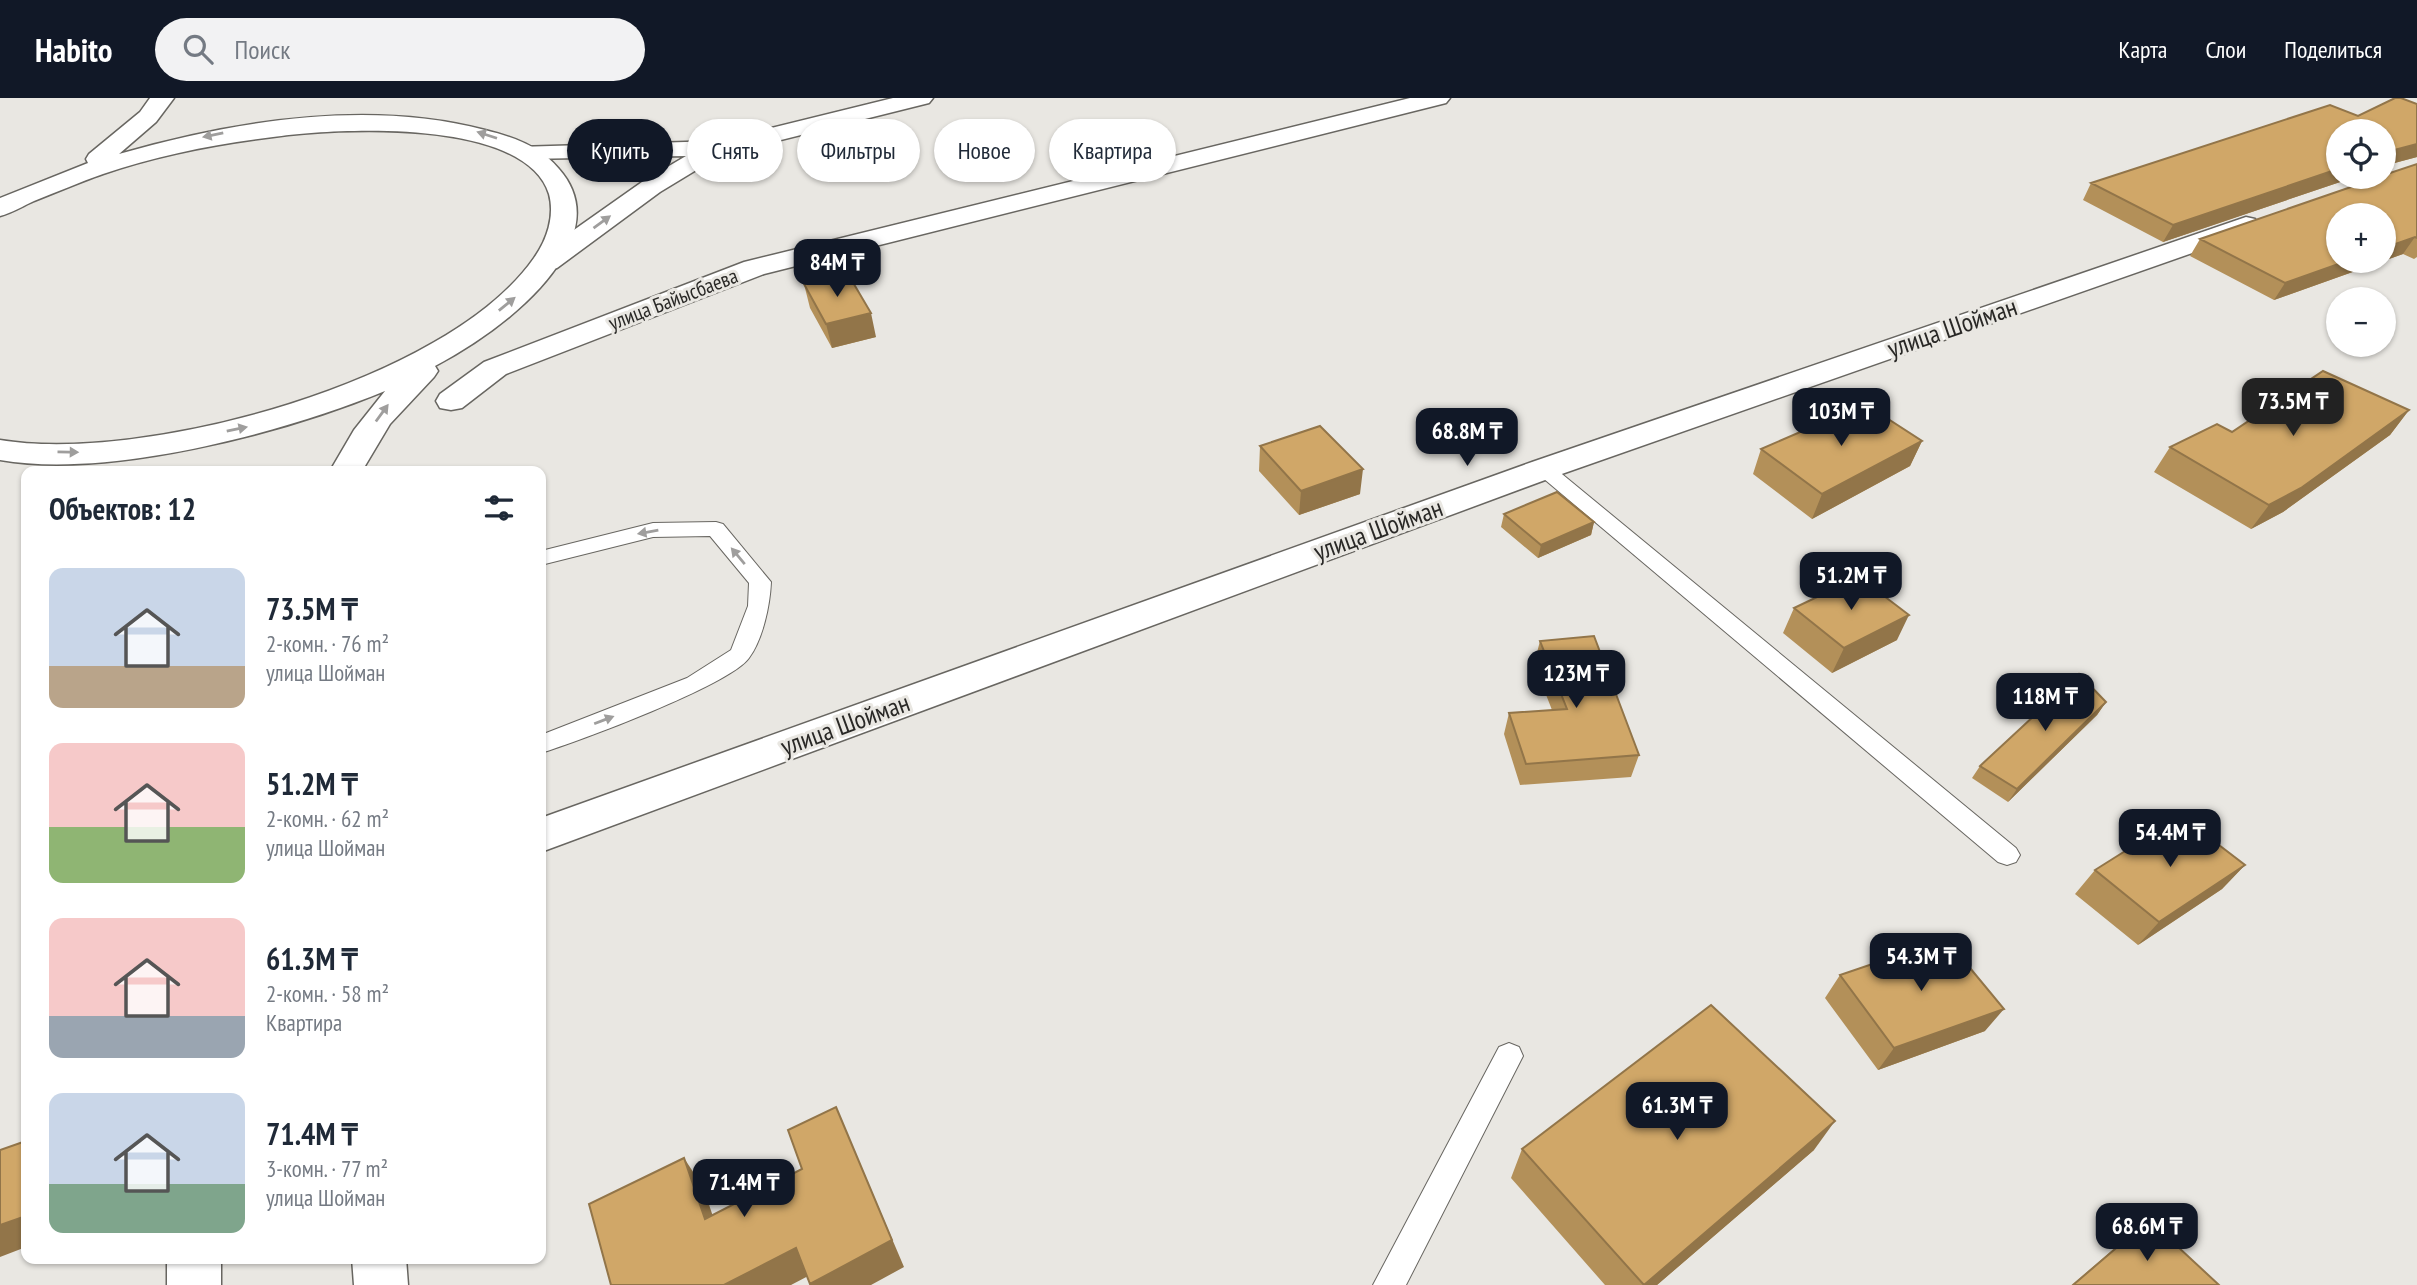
<!DOCTYPE html>
<html lang="ru">
<meta charset="utf-8">
<style>
:root{--surface:#fff;--page:#f2f2f3;--text:#1f2937;--muted:#747a83;--accent:#111827}
body{margin:0;font-family:"PT Sans Narrow",sans-serif;background:var(--page);color:var(--text);height:100vh;display:flex;flex-direction:column;font-size:26px;white-space:nowrap}
*{box-sizing:border-box;margin:0}
p{font-size:23px;color:var(--muted)}
.icon{flex:none;width:38px;height:38px;fill:none;stroke:currentColor;stroke-width:2;stroke-linecap:round;stroke-linejoin:round}
.map{position:relative;flex:1;overflow:hidden}
.side{position:absolute;left:21px;top:368px;width:525px;height:798px;display:flex;flex-direction:column;background:var(--surface);border-radius:14px;box-shadow:0 2px 5px #0004}
.side>*{flex:none}
.hud{position:absolute;left:567px;top:21px;width:665px;height:63px;display:flex;gap:14px}
.controls{position:absolute;left:2326px;top:21px;display:grid;gap:14px}
.controls a{display:grid;place-items:center;width:70px;height:70px;border-radius:50%;background:var(--surface);box-shadow:0 2px 5px #0004;font-size:35px}
.price{position:absolute;translate:-50% -60px;padding:0 16px;border-radius:14px;background:var(--accent);color:#fff;font-size:23px;line-height:46px;filter:drop-shadow(0 2px 4px #0008)}
.price::after{content:'';position:absolute;left:50%;top:42px;width:21px;height:16px;margin-left:-10px;background:inherit;clip-path:polygon(0 0,100% 0,50% 100%)}
.price.on{background:#222;color:#fff}
ul{padding:0;list-style:none}
li{display:flex;align-items:center;gap:21px;height:175px;padding:0 28px}
li span{display:grid;place-items:center;flex:none;width:196px;height:140px;border-radius:14px;color:#555}
li>.icon{margin-inline-start:auto}
span .icon{width:84px;height:84px;fill:#fffc;stroke-width:1}
li b{font-size:30px}
h2{display:flex;justify-content:space-between;align-items:center;height:84px;padding:0 28px;font-size:30px}
.tag{padding:0 24px;border-radius:32px;background:var(--surface);box-shadow:0 2px 5px #0004;font-size:24px;line-height:63px}
.tag.on{background:var(--accent);color:#fff}
header{display:flex;align-items:center;gap:42px;box-sizing:border-box;height:98px;padding:0 35px;background:var(--accent);color:#fff}
header strong{font-size:33px}
nav{display:flex;gap:38px;margin-inline-start:auto;font-size:24px}
.search{width:490px;height:63px;background:var(--page);display:flex;align-items:center;gap:18px;box-sizing:border-box;padding:0 24px;border-radius:38px;color:var(--muted);font-size:26px}
.map>svg:first-child{display:block}
.lines{fill:none;stroke-linecap:round;stroke-linejoin:round}
.service-casing{stroke:#686661;stroke-width:2}
.minor-casing{stroke:#686661;stroke-width:3}
.tertiary-casing{stroke:#686661;stroke-width:3}
.trunk-casing{stroke:#686661;stroke-width:3}
.service{fill:#fff;fill-rule:evenodd}
.minor{fill:#fff;fill-rule:evenodd}
.tertiary{fill:#fff;fill-rule:evenodd}
.trunk{fill:#fff;fill-rule:evenodd}
.wall{fill:#b39059}
.shaded-wall{fill:#927549}
.building{fill:#d0a768;stroke:#927549;stroke-width:2}
.oneway{fill:#9f9e9d}
.labels{text-anchor:middle;dominant-baseline:central;stroke-width:6;stroke-linejoin:round;paint-order:stroke}
.far-street-label{font-size:21px;fill:#292826;stroke:#e9e7e2}
.street-label{font-size:26px;fill:#292826;stroke:#e9e7e2}
</style>
<header>
<strong>Habito</strong>
<div class="search"><svg class="icon" aria-label="search" viewBox="0 0 24 24"><circle cx="10" cy="10" r="6"/><path d="M15 15l6 6"/></svg>Поиск</div>
<nav><a>Карта</a><a>Слои</a><a>Поделиться</a></nav>
</header>
<div class="map">
<svg width="2417" height="1187" viewBox="0 0 2417 1187">
<rect width="100%" height="100%" fill="#e9e7e2"/>
<g class="lines">
<defs>
<path id="service" d="M 1544,365 L 1551,367 L 2016,750 L 2020,757 L 2016,764 L 2007,767 L 1998,764 L 1537,375 L 1534,371 L 1537,367 Z
M 716,424 L 723,426 L 771,484 C 770,507 763,541 749,560 C 730,587 577,644 541,655 L 541,637 L 687,580 L 731,552 L 748,508 L 749,485 L 710,438 L 653,439 L 541,467 L 541,453 L 653,425 Z
M 1509,945 L 1519,949 L 1523,958 L 1406,1187 L 1373,1187 L 1499,949 Z"/>
<path id="minor" d="M 1410,0 L 1450,0 L 1446,5 L 764,176 L 506,276 L 462,310 L 451,312 L 440,310 L 436,303 L 440,296 L 484,264 L 744,164 Z
M 2246,119 L 2255,121 L 2259,127 L 2255,133 L 1556,378 L 541,754 L 541,720 L 1532,364 Z"/>
<path id="tertiary" d="M 893,0 L 933,0 L 929,5 L 721,57 L 660,94 L 557,170 L 547,172 L 537,170 L 533,164 L 537,158 L 642,84 L 686,58 L 526,61 L 517,59 L 514,54 L 517,49 L 719,43 Z"/>
<path id="trunk" d="M 150,0 L 174,0 L 156,24 L 119,56 C 234,23 367,1 485,32 C 513,39 540,48 559,71 C 574,88 580,108 575,130 C 560,189 486,241 435,268 L 438,273 L 434,279 L 390,326 L 362,373 L 330,373 L 354,332 L 385,293 C 283,335 109,381 0,362 L 0,342 C 143,366 448,284 534,160 C 547,142 555,118 549,96 C 525,19 335,30 273,39 C 216,46 158,57 103,76 C 80,84 57,94 34,103 C 23,108 12,115 0,118 L 0,100 L 88,65 L 86,61 L 89,56 L 140,14 Z
M 167,1160 L 221,1160 L 221,1187 L 167,1187 Z
M 352,1160 L 406,1160 L 408,1187 L 354,1187 Z"/>
</defs>
<use href="#service" class="service-casing"/>
<use href="#minor" class="minor-casing"/>
<use href="#tertiary" class="tertiary-casing"/>
<use href="#trunk" class="trunk-casing"/>
<use href="#service" class="service"/>
<use href="#minor" class="minor"/>
<use href="#tertiary" class="tertiary"/>
<use href="#trunk" class="trunk"/>
</g>
<path class="wall" d="M 2395,0 L 2401,0 L 2417,6 L 2417,59 L 2387,67 L 2384,73 L 2384,33 L 2338,33 L 2338,79 L 2355,79 L 2163,144 L 2083,102 L 2091,85 L 2330,7 L 2358,18 Z
M 2417,66 L 2417,159 L 2414,161 L 2403,156 L 2274,202 L 2190,158 L 2200,141 Z
M 804,186 L 876,239 L 832,250 L 810,210 Z
M 2409,312 L 2390,337 L 2283,414 L 2251,431 L 2154,374 L 2170,349 L 2232,334 Z
M 1922,343 L 1910,368 L 1812,421 L 1753,376 L 1761,351 Z
M 1260,348 L 1360,396 L 1299,417 L 1259,373 Z
M 1504,416 L 1594,424 L 1591,437 L 1538,460 L 1501,429 Z
M 1794,510 L 1897,542 L 1832,575 L 1783,535 Z
M 1540,543 L 1639,657 L 1631,679 L 1520,687 L 1504,636 L 1509,615 L 1552,612 L 1534,566 Z
M 2106,604 L 2097,617 L 2008,704 L 1972,680 L 1980,668 Z
M 2245,767 L 2222,791 L 2138,847 L 2075,796 L 2095,772 Z
M 1840,877 L 1985,933 L 1878,972 L 1825,900 Z
M 1522,1051 L 1814,1052 L 1657,1187 L 1605,1187 L 1511,1080 Z
M 2149,1122 L 2219,1187 L 2072,1187 L 2124,1142 Z"/>
<path class="shaded-wall" d="M 2417,46 L 2417,59 L 2387,67 L 2392,60 L 2394,52 Z
M 2338,71 L 2338,79 L 2355,79 L 2163,144 L 2173,127 Z
M 2415,139 L 2403,156 L 2274,202 L 2285,185 L 2347,163 L 2384,163 L 2384,150 Z
M 871,215 L 876,239 L 832,250 L 826,226 Z
M 2409,312 L 2390,337 L 2283,414 L 2251,431 L 2269,407 Z
M 1922,343 L 1910,368 L 1812,421 L 1822,396 Z
M 1363,371 L 1360,396 L 1299,417 L 1301,393 Z
M 1594,424 L 1591,437 L 1538,460 L 1541,447 Z
M 1909,517 L 1897,542 L 1832,575 L 1844,550 Z
M 2106,604 L 2097,617 L 2008,704 L 2017,691 Z
M 2245,767 L 2222,791 L 2138,847 L 2159,824 Z
M 2004,911 L 1985,933 L 1878,972 L 1894,950 Z
M 836,1009 L 904,1169 L 871,1187 L 810,1187 L 810,1186 Z
M 1835,1023 L 1814,1052 L 1657,1187 L 1643,1187 Z
M 684,1060 L 703,1089 L 723,1148 L 705,1121 Z
M 26,1118 L 26,1149 L 0,1159 L 0,1127 Z
M 796,1150 L 812,1176 L 791,1187 L 724,1187 Z"/>
<path class="building" d="M 2395,0 L 2401,0 L 2417,6 L 2417,46 L 2394,52 L 2392,60 L 2384,60 L 2384,33 L 2338,33 L 2338,71 L 2173,127 L 2091,85 L 2330,7 L 2358,18 Z
M 2417,66 L 2417,140 L 2415,139 L 2384,150 L 2384,117 L 2338,117 L 2338,163 L 2347,163 L 2285,185 L 2200,141 L 2380,79 L 2384,79 L 2384,77 Z
M 848,176 L 871,215 L 826,226 L 804,186 Z
M 2323,273 L 2409,312 L 2301,390 L 2269,407 L 2170,349 L 2217,326 L 2232,334 Z
M 1865,306 L 1922,343 L 1822,396 L 1761,351 Z
M 1320,328 L 1363,371 L 1301,393 L 1260,348 Z
M 1557,394 L 1594,424 L 1541,447 L 1504,416 Z
M 1859,479 L 1909,517 L 1844,550 L 1794,510 Z
M 1594,538 L 1639,657 L 1526,666 L 1509,615 L 1567,611 L 1540,543 Z
M 2079,576 L 2106,604 L 2017,691 L 1980,668 Z
M 2181,718 L 2245,767 L 2159,824 L 2095,772 Z
M 1946,841 L 2004,911 L 1894,950 L 1840,877 Z
M 1711,907 L 1835,1023 L 1644,1187 L 1522,1051 Z
M 836,1009 L 892,1142 L 810,1186 L 796,1150 L 724,1187 L 611,1187 L 589,1106 L 684,1060 L 705,1121 L 802,1071 L 788,1032 Z
M 26,1043 L 26,1118 L 0,1127 L 0,1052 Z
M 2149,1122 L 2219,1187 L 2073,1187 Z"/>
<defs><path id="oneway-solid" d="M-6-.8H1V-3.2L6.5 0L1 3.2V.8H-6Z" transform="scale(1.75)"/></defs>
<g class="oneway">
<use href="#oneway-solid" transform="translate(213 37) rotate(168)"/>
<use href="#oneway-solid" transform="translate(487 37) rotate(-162)"/>
<use href="#oneway-solid" transform="translate(602 124) rotate(-36)"/>
<use href="#oneway-solid" transform="translate(507 206) rotate(-39)"/>
<use href="#oneway-solid" transform="translate(382 315) rotate(-54)"/>
<use href="#oneway-solid" transform="translate(237 331) rotate(-12)"/>
<use href="#oneway-solid" transform="translate(68 354) rotate(1)"/>
<use href="#oneway-solid" transform="translate(648 434) rotate(170)"/>
<use href="#oneway-solid" transform="translate(738 458) rotate(-130)"/>
<use href="#oneway-solid" transform="translate(604 622) rotate(-21)"/>
</g>
<g class="labels">
<g class="far-street-label">
<text transform="translate(673 201) rotate(-21)">улица Байысбаева</text>
</g>
<g class="street-label">
<text transform="translate(1952 229) rotate(-19)">улица Шойман</text>
<text transform="translate(1378 431) rotate(-20)">улица Шойман</text>
<text transform="translate(845 626) rotate(-20)">улица Шойман</text>
</g>
</g>
</svg>
<div class="controls">
<a><svg class="icon" aria-label="locate" viewBox="0 0 24 24"><circle cx="12" cy="12" r="6"/><path d="M12 2v4M12 18v4M2 12h4M18 12h4"/></svg></a>
<a>+</a>
<a>−</a>
</div>
<b class="price" style="left:837px;top:201px">84M ₸</b>
<b class="price on" style="left:2293px;top:340px">73.5M ₸</b>
<b class="price" style="left:1841px;top:350px">103M ₸</b>
<b class="price" style="left:1467px;top:370px">68.8M ₸</b>
<b class="price" style="left:1851px;top:514px">51.2M ₸</b>
<b class="price" style="left:1576px;top:612px">123M ₸</b>
<b class="price" style="left:2045px;top:635px">118M ₸</b>
<b class="price" style="left:2170px;top:771px">54.4M ₸</b>
<b class="price" style="left:1921px;top:895px">54.3M ₸</b>
<b class="price" style="left:1677px;top:1044px">61.3M ₸</b>
<b class="price" style="left:744px;top:1121px">71.4M ₸</b>
<b class="price" style="left:2147px;top:1165px">68.6M ₸</b>
<div class="hud">
<a class="tag on">Купить</a>
<a class="tag">Снять</a>
<a class="tag">Фильтры</a>
<a class="tag">Новое</a>
<a class="tag">Квартира</a>
</div>
<section class="side">
<h2>Объектов: 12<svg class="icon" aria-label="filters" viewBox="0 0 24 24"><path d="M4 7h16M4 17h16"/><circle cx="9" cy="7" r="2"/><circle cx="15" cy="17" r="2"/></svg></h2>
<ul>
<li><span style="background:linear-gradient(#c9d6e8 70%,#b9a48a 0)"><svg class="icon" aria-label="home" viewBox="0 0 24 24"><path d="M3 11l9-7 9 7M6 9v11h12V9"/></svg></span><div><b>73.5M ₸</b><p>2-комн. · 76 m²</p><p>улица Шойман</p></div></li>
<li><span style="background:linear-gradient(#f6c9c9 60%,#8fb573 0)"><svg class="icon" aria-label="home" viewBox="0 0 24 24"><path d="M3 11l9-7 9 7M6 9v11h12V9"/></svg></span><div><b>51.2M ₸</b><p>2-комн. · 62 m²</p><p>улица Шойман</p></div></li>
<li><span style="background:linear-gradient(#f6c9c9 70%,#9aa5b1 0)"><svg class="icon" aria-label="home" viewBox="0 0 24 24"><path d="M3 11l9-7 9 7M6 9v11h12V9"/></svg></span><div><b>61.3M ₸</b><p>2-комн. · 58 m²</p><p>Квартира</p></div></li>
<li><span style="background:linear-gradient(#c9d6e8 65%,#7fa58c 0)"><svg class="icon" aria-label="home" viewBox="0 0 24 24"><path d="M3 11l9-7 9 7M6 9v11h12V9"/></svg></span><div><b>71.4M ₸</b><p>3-комн. · 77 m²</p><p>улица Шойман</p></div></li>
</ul>
</section>
</div>
